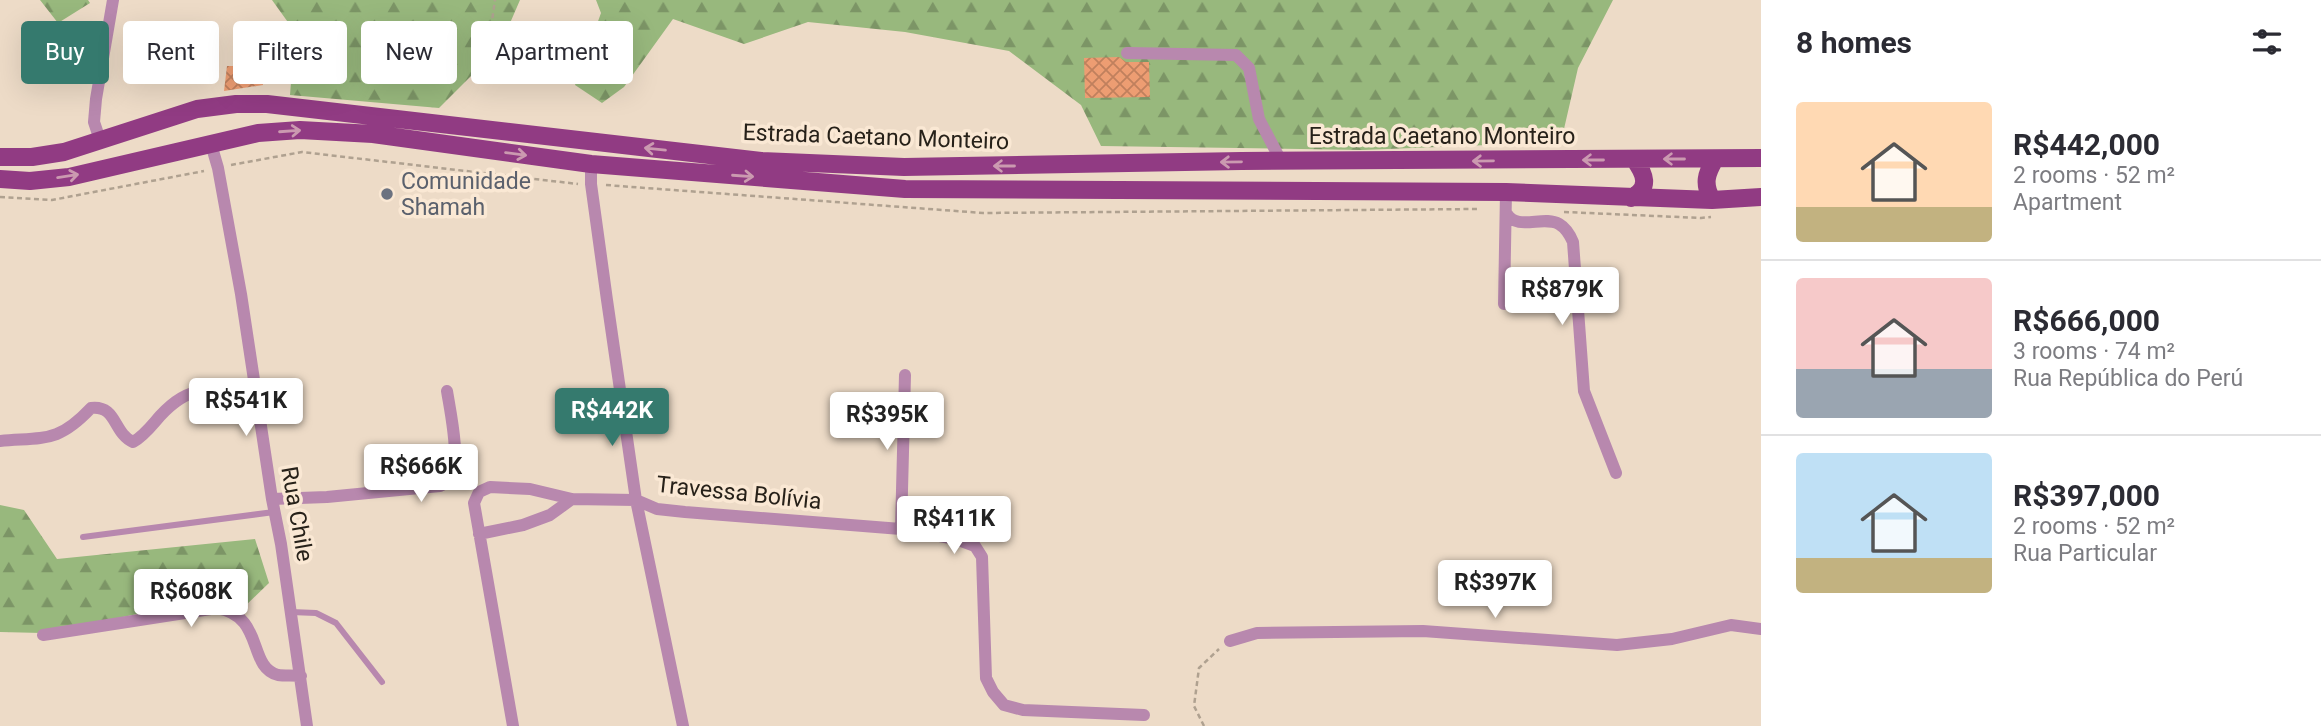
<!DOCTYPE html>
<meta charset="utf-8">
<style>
:root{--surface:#fff;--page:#f2f2f3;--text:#2b2b33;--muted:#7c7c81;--line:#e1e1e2;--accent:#357a6e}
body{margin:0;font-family:Roboto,sans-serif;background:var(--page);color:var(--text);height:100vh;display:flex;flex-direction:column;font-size:26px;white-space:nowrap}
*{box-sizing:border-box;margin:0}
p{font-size:23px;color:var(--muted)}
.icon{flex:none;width:38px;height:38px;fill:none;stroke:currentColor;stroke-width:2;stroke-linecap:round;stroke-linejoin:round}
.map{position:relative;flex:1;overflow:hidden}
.details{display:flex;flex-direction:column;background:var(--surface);width:560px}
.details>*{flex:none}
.guide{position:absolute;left:21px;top:21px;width:665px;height:63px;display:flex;gap:14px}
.price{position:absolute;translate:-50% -60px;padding:0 16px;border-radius:7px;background:#fff;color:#222;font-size:23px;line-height:46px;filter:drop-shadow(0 2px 4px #0008)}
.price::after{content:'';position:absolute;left:50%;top:42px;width:21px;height:16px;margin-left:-10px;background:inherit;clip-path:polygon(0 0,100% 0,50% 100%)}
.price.selected{background:var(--accent);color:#fff}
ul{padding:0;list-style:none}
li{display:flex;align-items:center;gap:21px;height:175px;padding:0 35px}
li+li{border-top:2px solid var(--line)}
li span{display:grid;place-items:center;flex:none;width:196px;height:140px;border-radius:7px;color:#555}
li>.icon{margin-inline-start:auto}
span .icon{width:84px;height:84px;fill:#fffc;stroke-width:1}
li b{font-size:30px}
h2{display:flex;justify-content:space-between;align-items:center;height:84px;padding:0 35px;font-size:30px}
.chip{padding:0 24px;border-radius:7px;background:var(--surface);box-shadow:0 7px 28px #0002;font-size:24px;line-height:63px}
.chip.selected{background:var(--accent);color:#fff}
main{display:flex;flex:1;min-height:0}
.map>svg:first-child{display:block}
.forest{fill:url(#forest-firs)}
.building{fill:url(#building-cross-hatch)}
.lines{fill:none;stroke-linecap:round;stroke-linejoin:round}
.path{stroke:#afa190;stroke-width:2.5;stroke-dasharray:5 3.5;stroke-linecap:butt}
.lane{stroke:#b888ae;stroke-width:6}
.street{stroke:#b888ae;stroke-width:12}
.primary{stroke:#913b83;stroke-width:18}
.oneway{stroke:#cb9ab0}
.worship-dot{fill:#6b7280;stroke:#fae8d4;stroke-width:2.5}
.labels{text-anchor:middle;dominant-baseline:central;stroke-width:7;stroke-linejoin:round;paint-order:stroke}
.street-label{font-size:23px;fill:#272119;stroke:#fae8d4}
.worship-label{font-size:23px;fill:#5b616d;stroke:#fae8d4;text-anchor:start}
</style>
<main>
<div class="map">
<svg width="1761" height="726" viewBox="0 0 1761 726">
<defs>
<pattern id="forest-firs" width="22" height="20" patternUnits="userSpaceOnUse" patternTransform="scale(1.75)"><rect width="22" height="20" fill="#98b87d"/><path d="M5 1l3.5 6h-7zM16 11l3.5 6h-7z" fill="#7c9566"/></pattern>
<pattern id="building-cross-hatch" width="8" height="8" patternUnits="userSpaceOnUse" patternTransform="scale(1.75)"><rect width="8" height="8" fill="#ed9d72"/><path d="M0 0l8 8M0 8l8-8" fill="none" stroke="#c0805d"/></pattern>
</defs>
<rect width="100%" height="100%" fill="#eddbc7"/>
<path class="forest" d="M 40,0 L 88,0 L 90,3 L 58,23 Z
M 272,0 L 520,0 L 507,30 L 474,73 L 439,108 L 290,95 L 295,32 Z
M 596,0 L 1613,0 L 1578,68 L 1561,142 L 1362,150 L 1101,146 L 1081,105 L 1009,51 L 905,32 L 808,22 L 744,44 L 673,19 L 624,87 L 602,103 L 575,85 L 601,13 Z
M 0,505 L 24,510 L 57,559 L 255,539 L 269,583 L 243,608 L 184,604 L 67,629 L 42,633 L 0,632 Z"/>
<path class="building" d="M 1119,57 L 1126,62 L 1149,62 L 1150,97 L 1085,98 L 1084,58 Z
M 227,66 L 240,66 L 240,73 L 262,70 L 263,85 L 224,91 Z"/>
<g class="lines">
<path class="path" d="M 490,35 L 495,0
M 231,165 L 302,152 L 578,184
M 606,185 L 983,213 L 1477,209
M 0,197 L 52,200 L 204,171
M 1564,212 L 1701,218 L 1711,217
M 1204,726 L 1194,706 L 1199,668 L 1219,649"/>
<path class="lane" d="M 83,537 L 274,512
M 291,612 L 316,613 L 336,623 L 382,682"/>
<path class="street" d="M 1127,53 L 1236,55 L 1249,68 L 1259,119 L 1281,161
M 100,140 L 94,122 L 96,99 L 113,0
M 211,144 L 218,168 L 241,294 L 272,499 L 281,544 L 307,726
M 591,164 L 591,184 L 607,300 L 636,500 L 683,726
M 1507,214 C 1517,231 1544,215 1559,224 C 1566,228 1570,235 1573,242 L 1584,391 L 1616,473
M 1504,304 L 1506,192
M 0,441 C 45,437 58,443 91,408 C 117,405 113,433 133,442 C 144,436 152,425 160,416 C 196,377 214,393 258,407
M 376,465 L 384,491
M 272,499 L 327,497 L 440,486 C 443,484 447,483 450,480 C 462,465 450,410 447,391
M 901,529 L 905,375
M 479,534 L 523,525 L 550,515 L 572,499
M 43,635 L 217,608 C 265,616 247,667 278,675 C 285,676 294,675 301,676
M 1230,641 L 1257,633 L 1423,631 L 1617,645 L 1672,639 L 1731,625 L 1761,629
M 513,726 L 474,503 L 479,492 L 490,487 L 530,489 L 572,499 L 636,500 L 657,509 L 685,512 L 901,529 L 956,539 L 975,546 L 982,557 L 986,678 L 993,692 L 1004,705 L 1023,710 L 1144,715"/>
<path class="primary" d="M 0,157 L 32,157 L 64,152 L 197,109 L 236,104 L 267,104 L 761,161 L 904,167 L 1241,161 L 1761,158
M 0,179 L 30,181 L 69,177 L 258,133 L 300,130 L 373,134 L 591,164 L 905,189 L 1506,192 L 1712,200 L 1761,197
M 1631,198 C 1651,188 1645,174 1634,159
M 1712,200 C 1703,184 1706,174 1715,159"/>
</g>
<defs><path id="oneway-shaft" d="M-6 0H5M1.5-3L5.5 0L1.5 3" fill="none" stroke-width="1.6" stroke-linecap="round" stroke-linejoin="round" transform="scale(1.75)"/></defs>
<g class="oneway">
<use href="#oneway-shaft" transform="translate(290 131) rotate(-4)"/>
<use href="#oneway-shaft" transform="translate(655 149) rotate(-174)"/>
<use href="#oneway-shaft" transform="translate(516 154) rotate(8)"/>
<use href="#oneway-shaft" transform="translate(1674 159) rotate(180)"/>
<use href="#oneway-shaft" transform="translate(1593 160) rotate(180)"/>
<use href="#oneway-shaft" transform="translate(1483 161) rotate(179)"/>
<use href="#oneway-shaft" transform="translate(1231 162) rotate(179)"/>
<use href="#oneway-shaft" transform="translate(1004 166) rotate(180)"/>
<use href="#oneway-shaft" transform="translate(68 176) rotate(-9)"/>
<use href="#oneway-shaft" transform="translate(743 176) rotate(4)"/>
</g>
<circle class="worship-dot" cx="387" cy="194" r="7"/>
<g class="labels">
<g class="street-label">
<text x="1442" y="136">Estrada Caetano Monteiro</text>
<text transform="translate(876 137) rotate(2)">Estrada Caetano Monteiro</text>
<text transform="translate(739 493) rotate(6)">Travessa Bolívia</text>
<text transform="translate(297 514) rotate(80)">Rua Chile</text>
</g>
<g class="worship-label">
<text x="401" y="181">Comunidade<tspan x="401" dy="26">Shamah</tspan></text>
</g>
</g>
</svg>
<b class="price" style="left:1562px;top:327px">R$879K</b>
<b class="price" style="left:246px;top:438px">R$541K</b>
<b class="price selected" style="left:612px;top:448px">R$442K</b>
<b class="price" style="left:887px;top:452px">R$395K</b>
<b class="price" style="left:421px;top:504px">R$666K</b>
<b class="price" style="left:954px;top:556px">R$411K</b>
<b class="price" style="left:1495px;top:620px">R$397K</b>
<b class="price" style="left:191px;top:629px">R$608K</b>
<div class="guide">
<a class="chip selected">Buy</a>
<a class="chip">Rent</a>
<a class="chip">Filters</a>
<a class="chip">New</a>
<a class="chip">Apartment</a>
</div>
</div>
<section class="details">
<h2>8 homes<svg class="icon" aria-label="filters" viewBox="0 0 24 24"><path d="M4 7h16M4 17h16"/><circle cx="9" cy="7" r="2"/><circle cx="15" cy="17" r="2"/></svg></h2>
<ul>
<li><span style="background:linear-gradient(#ffd9b3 75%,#c2b280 0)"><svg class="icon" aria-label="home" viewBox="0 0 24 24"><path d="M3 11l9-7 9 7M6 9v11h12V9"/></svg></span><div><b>R$442,000</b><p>2 rooms · 52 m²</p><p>Apartment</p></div></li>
<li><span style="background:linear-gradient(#f6c9c9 65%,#9aa5b1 0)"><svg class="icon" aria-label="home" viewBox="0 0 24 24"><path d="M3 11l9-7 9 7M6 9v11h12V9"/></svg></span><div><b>R$666,000</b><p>3 rooms · 74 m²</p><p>Rua República do Perú</p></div></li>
<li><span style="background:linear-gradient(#bfe0f5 75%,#c2b280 0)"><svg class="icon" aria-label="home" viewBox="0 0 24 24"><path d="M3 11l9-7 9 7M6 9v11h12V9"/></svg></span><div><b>R$397,000</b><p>2 rooms · 52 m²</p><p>Rua Particular</p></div></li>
</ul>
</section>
</main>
